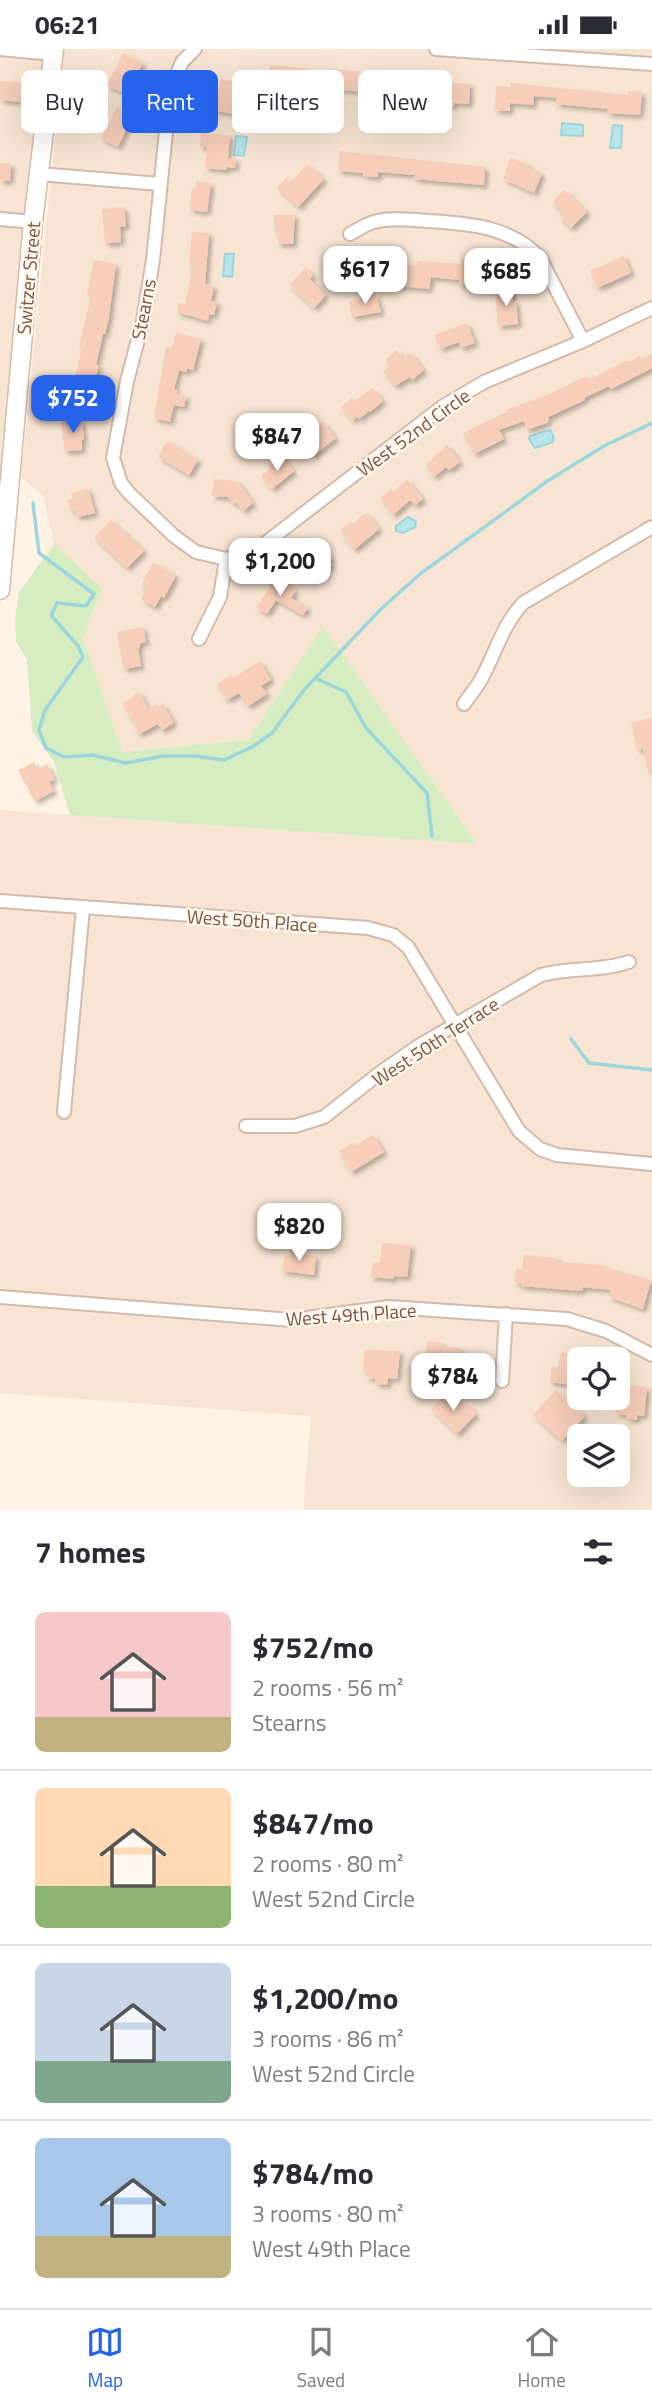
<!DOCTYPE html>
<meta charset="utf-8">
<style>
:root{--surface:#fff;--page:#f2f2f3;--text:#2b2b33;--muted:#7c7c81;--line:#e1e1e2;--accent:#2563eb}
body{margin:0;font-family:"Titillium Web",sans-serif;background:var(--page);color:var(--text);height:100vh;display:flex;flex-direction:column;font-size:26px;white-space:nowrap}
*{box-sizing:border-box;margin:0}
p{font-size:23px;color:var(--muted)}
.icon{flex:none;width:38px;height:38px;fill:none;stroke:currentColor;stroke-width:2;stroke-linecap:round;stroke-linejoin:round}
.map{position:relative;height:1461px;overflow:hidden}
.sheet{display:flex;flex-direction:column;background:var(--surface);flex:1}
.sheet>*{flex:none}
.banner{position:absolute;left:21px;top:21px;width:611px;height:63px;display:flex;gap:14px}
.fabs{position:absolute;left:567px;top:1298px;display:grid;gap:14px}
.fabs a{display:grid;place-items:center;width:63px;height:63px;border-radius:10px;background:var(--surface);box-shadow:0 7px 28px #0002;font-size:35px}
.price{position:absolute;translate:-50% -60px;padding:0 16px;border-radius:14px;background:#fff;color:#222;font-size:23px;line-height:46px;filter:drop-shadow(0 2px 4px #0008)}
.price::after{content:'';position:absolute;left:50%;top:42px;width:21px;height:16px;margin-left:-10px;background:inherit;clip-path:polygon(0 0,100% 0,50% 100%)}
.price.current{background:var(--accent);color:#fff}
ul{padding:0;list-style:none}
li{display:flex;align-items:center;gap:21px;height:175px;padding:0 35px}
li+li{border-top:2px solid var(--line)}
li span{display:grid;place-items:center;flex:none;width:196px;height:140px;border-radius:10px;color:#555}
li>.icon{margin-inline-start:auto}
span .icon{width:84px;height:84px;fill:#fffc;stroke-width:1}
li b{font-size:30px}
h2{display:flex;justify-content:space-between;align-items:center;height:84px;padding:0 35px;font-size:30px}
.tag{padding:0 24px;border-radius:10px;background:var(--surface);box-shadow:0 7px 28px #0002;font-size:24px;line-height:63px}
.tag.current{background:var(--accent);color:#fff}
.status{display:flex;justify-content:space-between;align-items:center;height:49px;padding:0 35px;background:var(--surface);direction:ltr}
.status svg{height:19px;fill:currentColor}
.tabs{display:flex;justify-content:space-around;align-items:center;height:98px;border-top:2px solid var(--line);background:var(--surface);font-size:19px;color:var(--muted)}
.tabs a{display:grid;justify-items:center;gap:4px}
.tabs .current{color:var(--accent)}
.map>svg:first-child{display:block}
.residential{fill:#f7e4d2;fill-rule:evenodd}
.green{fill:#d6edc1}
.water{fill:#b7e5ea;stroke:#9cd6dd;stroke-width:2}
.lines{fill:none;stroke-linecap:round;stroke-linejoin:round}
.stream{stroke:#9cd6dd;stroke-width:3.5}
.building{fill:#f6ceb9;filter:url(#shadow)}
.street-casing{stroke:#d3bbac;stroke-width:16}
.secondary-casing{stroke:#d6bba9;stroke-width:21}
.street{stroke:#fff;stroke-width:12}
.secondary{stroke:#fff;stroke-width:18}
.labels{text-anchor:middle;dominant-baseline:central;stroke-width:5;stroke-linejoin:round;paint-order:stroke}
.street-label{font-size:19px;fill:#795647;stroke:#fff7ec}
</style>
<div class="status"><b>06:21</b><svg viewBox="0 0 49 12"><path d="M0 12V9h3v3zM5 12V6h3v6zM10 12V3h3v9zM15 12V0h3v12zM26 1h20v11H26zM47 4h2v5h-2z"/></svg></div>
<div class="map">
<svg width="652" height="1461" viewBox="0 0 652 1461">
<defs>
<filter id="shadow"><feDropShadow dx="3.5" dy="3.5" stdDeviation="2" flood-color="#0004"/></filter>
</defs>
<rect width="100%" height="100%" fill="#fef3e4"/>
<path class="residential" d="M 0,0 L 44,0 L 23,189 L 0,435 Z
M 64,0 L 652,0 L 652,1461 L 303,1461 L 311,1367 L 0,1344 L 0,761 L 477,795 L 323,579 L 248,691 L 122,703 L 83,589 L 102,539 L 54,495 L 43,447 L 21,428 ZM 579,1311 L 618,1311 L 618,1349 L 579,1349 ZM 579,1388 L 618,1388 L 618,1426 L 579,1426 Z"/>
<path class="green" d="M 54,495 L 102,539 L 83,589 L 122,703 L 248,691 L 323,578 L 477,795 L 70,766 L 54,713 L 32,682 L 27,611 L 16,593 L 15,569 L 19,543 Z"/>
<path class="water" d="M 562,74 L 583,76 L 583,87 L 561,86 Z
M 613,76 L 622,77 L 621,99 L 610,99 Z
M 236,87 L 247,88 L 244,107 L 234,106 Z
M 225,205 L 234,205 L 232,228 L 223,227 Z
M 549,381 L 551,382 L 554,389 L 553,393 L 535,399 L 529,390 L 530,387 Z
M 408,468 L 416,472 L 415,478 L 403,484 L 396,482 L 396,477 Z"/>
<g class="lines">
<path class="stream" d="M 33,454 L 39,504 L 94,545 L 86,557 L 57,554 L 51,566 L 78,597 L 83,608 L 45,661 L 39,681 L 46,699 L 64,708 L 92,706 L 126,714 L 163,707 L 194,707 L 224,711 L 252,698 L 272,684 L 304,641 L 381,560 L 420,525 L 549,431 L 604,397 L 652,374
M 315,629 L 346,643 L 366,679 L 427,744 L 432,787
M 571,990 L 589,1014 L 652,1021"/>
</g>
<path class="building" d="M 123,4 L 143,14 L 127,46 L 107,36 Z
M 270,16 L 308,20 L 306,36 L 284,34 L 284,31 L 269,30 Z
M 328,20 L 366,23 L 364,43 L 333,40 L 333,38 L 326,37 Z
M 387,26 L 405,28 L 405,30 L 421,32 L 470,35 L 469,55 L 454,54 L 454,58 L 444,57 L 444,53 L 426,51 L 410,52 L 410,56 L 400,55 L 400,50 L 385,49 Z
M 221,30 L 237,33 L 233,65 L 198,58 L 201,40 L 218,43 Z
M 0,32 L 22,34 L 21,53 L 0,51 Z
M 511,34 L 627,46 L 628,42 L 642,43 L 640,66 L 607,64 L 608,60 L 556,55 L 557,49 L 534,47 L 533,56 L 510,54 L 510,62 L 495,61 L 496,37 L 510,38 Z
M 117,58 L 133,66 L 118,98 L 101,89 Z
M 201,84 L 230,86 L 228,109 L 236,110 L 235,119 L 227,118 L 226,121 L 205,119 L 207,98 L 200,98 Z
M 340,102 L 485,118 L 484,136 L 414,130 L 415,126 L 378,123 L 378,128 L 363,127 L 363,124 L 338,122 Z
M 510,109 L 529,116 L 528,119 L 542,124 L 534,144 L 503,130 Z
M 0,114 L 11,115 L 10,132 L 0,132 Z
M 307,115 L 324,130 L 298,158 L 277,139 L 286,129 L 290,134 Z
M 196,132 L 211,134 L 207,163 L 190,161 L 192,140 L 195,140 Z
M 564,141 L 587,163 L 571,179 L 559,167 L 563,163 L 553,153 Z
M 124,158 L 126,177 L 120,178 L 121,193 L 105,194 L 102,160 Z
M 274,166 L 295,166 L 293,195 L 278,195 L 278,184 L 275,183 Z
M 192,183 L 209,184 L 205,235 L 214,237 L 211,252 L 217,253 L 214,266 L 209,265 L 208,272 L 177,263 L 179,254 L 185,255 L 193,217 L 189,217 Z
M 624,207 L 631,224 L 597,239 L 590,222 Z
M 461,210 L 475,211 L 473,236 L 459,235 L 459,231 L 431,228 L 429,240 L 397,237 L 400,215 L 417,217 L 417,212 L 461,215 Z
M 94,211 L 116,215 L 109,268 L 105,285 L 103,285 L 96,316 L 99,316 L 91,345 L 72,340 L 82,299 L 79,298 L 91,247 L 87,246 Z
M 306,218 L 313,226 L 310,230 L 326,246 L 314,259 L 289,236 Z
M 511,240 L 513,253 L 516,252 L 518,275 L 498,277 L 495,242 Z
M 376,245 L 381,263 L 352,268 L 349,253 Z
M 467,274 L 475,294 L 461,299 L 459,293 L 440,300 L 435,286 Z
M 176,284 L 201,290 L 193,321 L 187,319 L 186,323 L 179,321 L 174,340 L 177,341 L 177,345 L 186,347 L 184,358 L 174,356 L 170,373 L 154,369 L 166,298 L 172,299 Z
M 397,301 L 403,309 L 410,304 L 424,321 L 412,331 L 410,328 L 395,337 L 383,322 L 390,317 L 385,311 Z
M 652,305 L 652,319 L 611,340 L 609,337 L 584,349 L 585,351 L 548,368 L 549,373 L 527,381 L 524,372 L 499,381 L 504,390 L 474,405 L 463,384 L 507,363 L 506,361 L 550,345 L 586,327 L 588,331 L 627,311 L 628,313 L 640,307 L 642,310 Z
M 372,339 L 383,352 L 370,363 L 369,362 L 359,370 L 357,367 L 353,372 L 341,358 L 351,349 L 354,353 Z
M 82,372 L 84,391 L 82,391 L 82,401 L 65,402 L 61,373 Z
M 323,373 L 336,389 L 313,407 L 300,391 Z
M 167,392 L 198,411 L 189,426 L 158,408 Z
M 447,396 L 460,413 L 449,421 L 446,418 L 434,428 L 426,416 Z
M 282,407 L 294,422 L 272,440 L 261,427 L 270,420 L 268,418 Z
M 214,430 L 237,432 L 253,454 L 243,462 L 236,453 L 233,455 L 228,448 L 212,447 Z
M 407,431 L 423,450 L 415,456 L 410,451 L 393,466 L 380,449 L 391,440 L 393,443 Z
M 88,440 L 95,464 L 77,468 L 75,461 L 71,462 L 68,451 L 73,450 L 71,444 Z
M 366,464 L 379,480 L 354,501 L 340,481 L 350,473 L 352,475 Z
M 111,471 L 144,502 L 127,519 L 94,488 Z
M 322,497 L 332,510 L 329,512 L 332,516 L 322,523 L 319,519 L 310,526 L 298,511 L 312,501 L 314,503 Z
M 153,514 L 176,526 L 164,549 L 161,547 L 155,558 L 141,550 L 147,539 L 141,536 Z
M 276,528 L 296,541 L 291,549 L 308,559 L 303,566 L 276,551 L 267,565 L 256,559 Z
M 143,578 L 146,593 L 139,595 L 140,599 L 138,600 L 141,617 L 124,620 L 117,583 Z
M 260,612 L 271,631 L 261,637 L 267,645 L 248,657 L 239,644 L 227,651 L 217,635 L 231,626 L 233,629 Z
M 139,643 L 148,660 L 156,655 L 157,658 L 163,655 L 174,674 L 162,681 L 158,675 L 139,685 L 123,654 Z
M 652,669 L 652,722 L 648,722 L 643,700 L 638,702 L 631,674 Z
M 34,713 L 37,720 L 47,715 L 55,730 L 49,733 L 54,742 L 35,752 L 18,721 Z
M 373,1086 L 384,1103 L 351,1123 L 339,1102 L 352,1094 L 354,1097 Z
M 382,1194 L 411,1196 L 407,1228 L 394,1227 L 394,1230 L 371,1228 L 373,1213 L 380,1214 Z
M 291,1201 L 301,1202 L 301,1205 L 316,1207 L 314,1226 L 282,1222 L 284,1206 L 290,1207 Z
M 524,1206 L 558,1209 L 557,1213 L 604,1216 L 603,1218 L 651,1231 L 643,1260 L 609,1248 L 611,1241 L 583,1238 L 582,1242 L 521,1237 L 521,1235 L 515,1234 L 516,1220 L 522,1221 Z
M 427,1292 L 442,1294 L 442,1298 L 461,1299 L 458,1324 L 442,1322 L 441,1328 L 430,1327 L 431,1319 L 426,1319 Z
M 365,1301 L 400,1302 L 397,1330 L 388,1329 L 388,1336 L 375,1335 L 376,1330 L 367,1329 L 368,1323 L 363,1322 Z
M 561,1303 L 579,1306 L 579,1337 L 550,1333 L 552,1318 L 558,1319 Z
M 618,1335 L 647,1338 L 644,1367 L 637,1366 L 637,1371 L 626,1369 L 626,1366 L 616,1365 L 617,1359 L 614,1359 L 615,1349 L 618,1349 Z
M 556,1341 L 585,1367 L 562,1392 L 533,1366 Z
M 448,1343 L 464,1358 L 467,1355 L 476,1365 L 457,1385 L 431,1360 Z"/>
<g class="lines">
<defs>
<path id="street" d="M 0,0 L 53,5
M 195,0 L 182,13 L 170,43 L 153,211 L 143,272 L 127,332 L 113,409 L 121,434 L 129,444 L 174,487 L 196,503 L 226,510 L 255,502 L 442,358 L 484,333 L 583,292 L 652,259
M 436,0 L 652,15
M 39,125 L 160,135
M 0,170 L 33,173
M 350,185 C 357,181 366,175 374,173 C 391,168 411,171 429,172 C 469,175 511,177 540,209 L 583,292
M 199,590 L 220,548 L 226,510
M 464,655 C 470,646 478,637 483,627 C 496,602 503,576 523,554 L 652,478
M 0,852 L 368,879 L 393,886 L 408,898 L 519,1082 L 540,1100 L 557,1106 L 652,1115
M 64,1063 L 83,859
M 246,1077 L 295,1077 L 324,1068 L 381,1023 L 420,996 L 541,926 C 570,918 599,923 629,913
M 0,1248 L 291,1271 L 389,1258 L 567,1270 L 606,1282 L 652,1306
M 502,1332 L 506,1265"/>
<path id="secondary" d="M 0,541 L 33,173 L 54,0"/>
</defs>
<use href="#street" class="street-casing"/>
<use href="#secondary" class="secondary-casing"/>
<use href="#street" class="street"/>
<use href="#secondary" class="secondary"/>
</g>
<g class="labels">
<g class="street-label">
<text transform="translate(28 229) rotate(-85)">Switzer Street</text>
<text transform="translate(143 260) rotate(-79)">Stearns</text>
<text transform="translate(413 383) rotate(-36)">West 52nd Circle</text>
<text transform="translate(252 871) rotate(4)">West 50th Place</text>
<text transform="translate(435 992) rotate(-33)">West 50th Terrace</text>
<text transform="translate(351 1265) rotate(-4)">West 49th Place</text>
</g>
</g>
</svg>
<div class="fabs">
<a><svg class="icon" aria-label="locate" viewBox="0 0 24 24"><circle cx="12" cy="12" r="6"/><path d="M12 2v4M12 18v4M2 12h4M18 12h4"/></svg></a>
<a><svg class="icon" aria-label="layers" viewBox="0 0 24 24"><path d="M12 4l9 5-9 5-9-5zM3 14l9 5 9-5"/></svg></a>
</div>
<b class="price" style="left:365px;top:257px">$617</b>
<b class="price" style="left:506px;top:259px">$685</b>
<b class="price current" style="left:73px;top:386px">$752</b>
<b class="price" style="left:277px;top:424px">$847</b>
<b class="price" style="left:280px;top:549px">$1,200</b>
<b class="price" style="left:299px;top:1214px">$820</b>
<b class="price" style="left:453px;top:1364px">$784</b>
<div class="banner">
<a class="tag">Buy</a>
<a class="tag current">Rent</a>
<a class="tag">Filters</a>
<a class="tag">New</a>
</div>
</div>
<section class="sheet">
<h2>7 homes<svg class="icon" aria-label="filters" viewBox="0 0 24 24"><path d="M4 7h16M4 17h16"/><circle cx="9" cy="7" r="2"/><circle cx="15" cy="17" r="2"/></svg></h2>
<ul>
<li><span style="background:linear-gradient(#f6c9c9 75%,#c2b280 0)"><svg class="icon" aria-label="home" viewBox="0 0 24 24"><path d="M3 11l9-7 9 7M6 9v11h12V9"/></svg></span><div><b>$752/mo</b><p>2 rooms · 56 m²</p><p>Stearns</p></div></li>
<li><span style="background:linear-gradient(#ffd9b3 70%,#8fb573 0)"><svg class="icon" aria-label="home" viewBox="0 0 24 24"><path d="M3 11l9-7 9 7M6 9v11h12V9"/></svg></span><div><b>$847/mo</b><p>2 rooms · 80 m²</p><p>West 52nd Circle</p></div></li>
<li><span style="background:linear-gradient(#c9d6e8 70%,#7fa58c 0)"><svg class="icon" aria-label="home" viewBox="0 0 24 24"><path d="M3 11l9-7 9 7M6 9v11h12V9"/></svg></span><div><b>$1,200/mo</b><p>3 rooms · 86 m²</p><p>West 52nd Circle</p></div></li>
<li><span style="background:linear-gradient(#a9c7e8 70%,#c2b280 0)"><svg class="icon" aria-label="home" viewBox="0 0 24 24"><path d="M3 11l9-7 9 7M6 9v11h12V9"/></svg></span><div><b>$784/mo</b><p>3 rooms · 80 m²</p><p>West 49th Place</p></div></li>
</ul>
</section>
<nav class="tabs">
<a class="current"><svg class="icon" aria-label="map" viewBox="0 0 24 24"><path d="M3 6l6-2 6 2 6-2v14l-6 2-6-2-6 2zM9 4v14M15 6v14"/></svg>Map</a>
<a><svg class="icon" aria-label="saved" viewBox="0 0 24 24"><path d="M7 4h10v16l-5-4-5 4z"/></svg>Saved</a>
<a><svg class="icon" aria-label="home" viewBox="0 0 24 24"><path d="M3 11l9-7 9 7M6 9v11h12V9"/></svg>Home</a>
</nav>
